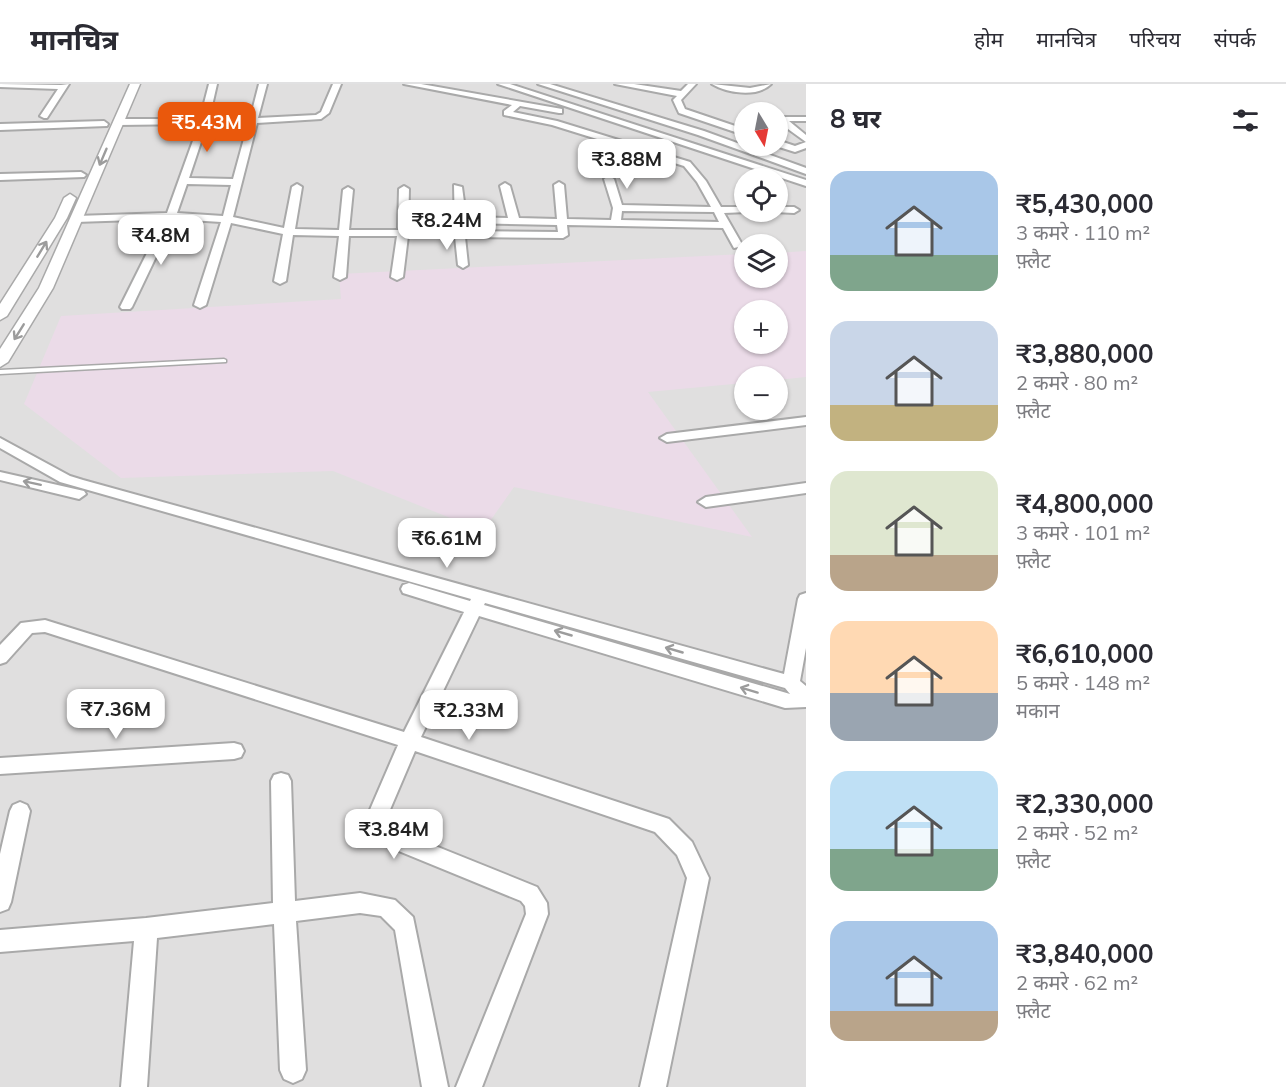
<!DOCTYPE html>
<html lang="hi">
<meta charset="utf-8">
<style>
:root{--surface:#fff;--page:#f2f2f3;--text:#2b2b33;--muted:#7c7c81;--line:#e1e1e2;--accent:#ea580c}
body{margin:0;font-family:Mulish,"Noto Sans Devanagari",sans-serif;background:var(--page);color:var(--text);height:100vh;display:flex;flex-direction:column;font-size:22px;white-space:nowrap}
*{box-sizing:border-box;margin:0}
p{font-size:20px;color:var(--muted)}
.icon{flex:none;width:33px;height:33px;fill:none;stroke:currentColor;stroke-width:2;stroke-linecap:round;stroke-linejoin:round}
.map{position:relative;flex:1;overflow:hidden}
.panel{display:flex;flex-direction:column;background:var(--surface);width:480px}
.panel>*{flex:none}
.needle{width:39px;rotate:170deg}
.tools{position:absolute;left:734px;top:18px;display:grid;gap:12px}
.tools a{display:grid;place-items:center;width:54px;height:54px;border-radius:50%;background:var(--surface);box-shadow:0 2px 4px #0004;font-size:30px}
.price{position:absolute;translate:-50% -51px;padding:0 14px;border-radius:12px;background:#fff;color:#222;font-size:20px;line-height:39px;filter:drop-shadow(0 2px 3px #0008)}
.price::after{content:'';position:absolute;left:50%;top:36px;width:18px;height:14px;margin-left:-9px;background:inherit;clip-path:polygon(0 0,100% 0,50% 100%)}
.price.current{background:var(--accent);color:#fff}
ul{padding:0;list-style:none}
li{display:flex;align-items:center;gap:18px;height:150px;padding:0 24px}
li span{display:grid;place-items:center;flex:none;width:168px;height:120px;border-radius:18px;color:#555}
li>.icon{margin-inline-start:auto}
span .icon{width:72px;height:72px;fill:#fffc;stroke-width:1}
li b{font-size:26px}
h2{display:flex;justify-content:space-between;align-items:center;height:72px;padding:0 24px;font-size:26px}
header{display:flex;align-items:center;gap:36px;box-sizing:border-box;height:84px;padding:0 30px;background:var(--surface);border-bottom:2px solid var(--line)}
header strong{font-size:28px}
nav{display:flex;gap:33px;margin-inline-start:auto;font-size:21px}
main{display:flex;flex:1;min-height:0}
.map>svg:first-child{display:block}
.residential{fill:#e0dfdf;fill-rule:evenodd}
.industrial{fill:#ebdbe8;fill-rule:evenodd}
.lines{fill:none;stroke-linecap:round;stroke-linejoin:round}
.service-casing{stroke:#a9a9a9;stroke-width:3}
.minor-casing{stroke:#a9a9a9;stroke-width:4}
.tertiary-casing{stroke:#a9a9a9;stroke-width:3}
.service{fill:#fff;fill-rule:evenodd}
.minor{fill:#fff;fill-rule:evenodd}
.tertiary{fill:#fff;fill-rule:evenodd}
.oneway{stroke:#9c9c9c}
</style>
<header>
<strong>मानचित्र</strong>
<nav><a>होम</a><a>मानचित्र</a><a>परिचय</a><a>संपर्क</a></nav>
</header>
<main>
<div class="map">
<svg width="806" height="1003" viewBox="0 0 806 1003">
<rect width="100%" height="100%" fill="#f2efe9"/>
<path class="residential" d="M 0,0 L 806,0 L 806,1003 L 0,1003 ZM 744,28 L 777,28 L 777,62 L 744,62 ZM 744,94 L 777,94 L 777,128 L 744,128 ZM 744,160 L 777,160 L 777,194 L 744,194 ZM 744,226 L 777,226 L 777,260 L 744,260 ZM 744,292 L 777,292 L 777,326 L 744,326 Z"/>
<path class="industrial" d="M 806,167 L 806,293 L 777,296 L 777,292 L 744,292 L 744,299 L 648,308 L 752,453 L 514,403 L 483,447 L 333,387 L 121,394 L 24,320 L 61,232 L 341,215 L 339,190 L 744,170 L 744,194 L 777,194 L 777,169 ZM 744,226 L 777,226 L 777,260 L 744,260 Z"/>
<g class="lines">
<defs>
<path id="service" d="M 224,275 L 226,276 L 226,278 L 0,290 L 0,286 Z"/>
<path id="minor" d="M 0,0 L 61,1 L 69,0 L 47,34 L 44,34 L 40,32 L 58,5 L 0,3 Z
M 209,0 L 217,0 L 209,35 L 250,35 L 259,0 L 267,0 L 258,34 L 316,31 L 321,28 L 333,0 L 341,0 L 329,29 L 321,35 L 257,39 L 233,133 L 284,144 L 292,103 L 297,100 L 302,103 L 295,145 L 339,146 L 343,106 L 348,103 L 353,106 L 349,146 L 398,146 L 399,105 L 404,102 L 409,105 L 408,146 L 455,147 L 454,101 L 462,103 L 466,133 L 508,134 L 500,102 L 505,99 L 510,102 L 519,134 L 557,135 L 554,101 L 559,98 L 564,101 L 567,135 L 611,136 L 613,124 L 604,95 L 609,92 L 614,95 L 622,121 L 711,123 L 697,98 L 684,82 L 552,41 L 504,31 L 504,27 L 512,21 L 404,0 L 421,0 L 562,25 L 562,29 L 559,29 L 520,22 L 513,28 L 557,37 L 690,78 L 706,97 L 721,123 L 744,123 L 744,128 L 748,128 L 724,129 L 743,162 L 734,164 L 723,144 L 567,141 L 568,151 L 563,154 L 465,153 L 468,181 L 463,184 L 458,181 L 455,153 L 408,152 L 403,193 L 397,196 L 391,193 L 397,152 L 349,152 L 346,193 L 340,196 L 334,193 L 339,152 L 293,151 L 286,197 L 280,200 L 274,197 L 283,150 L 231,139 L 206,221 L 200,224 L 194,221 L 221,138 L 174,135 L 132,223 L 130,225 L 122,225 L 120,223 L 164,135 L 76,138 L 71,135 L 76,132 L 167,129 L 199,40 L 118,41 L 114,38 L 118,35 L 200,35 ZM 207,40 L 248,40 L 233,95 L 189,94 ZM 187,100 L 231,101 L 223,132 L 177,129 ZM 622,127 L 714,128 L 719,138 L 621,136 ZM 466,139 L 557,141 L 558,148 L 465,147 Z
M 498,0 L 510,0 L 806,96 L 806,102 Z
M 538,0 L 550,0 L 704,47 L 806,84 L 806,90 L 698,51 Z
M 615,0 L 634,0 L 681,7 L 688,0 L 696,0 L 681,16 L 685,25 L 744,45 L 744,51 L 679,29 L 673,16 L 677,12 Z
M 712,0 L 750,4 L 771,0 C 757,14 727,9 712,0 Z
M 777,33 L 806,33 L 806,37 L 789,37 L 806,51 L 806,58 L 777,37 Z
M 104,37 L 108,40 L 107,42 L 0,46 L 0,40 Z
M 777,56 L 795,62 L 806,58 L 806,64 L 795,68 L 776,62 Z
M 81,88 L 86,91 L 84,93 L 0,96 L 0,90 Z
M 777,123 L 794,123 L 799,126 L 794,129 L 774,128 L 777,128 Z
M 806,333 L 806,341 L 667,358 L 660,354 L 667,350 Z
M 0,354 L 70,392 L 83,396 L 784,590 L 798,515 L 800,511 L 806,509 L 806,564 L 800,597 L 806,602 L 806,623 L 785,624 L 479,532 L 421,653 L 669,735 L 692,758 L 709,794 L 666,1003 L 640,1003 L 687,794 L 677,771 L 655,748 L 415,667 L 386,735 L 388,741 L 398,747 L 537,803 L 547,819 L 548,830 L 482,1003 L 456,1003 L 526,830 L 525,822 L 521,817 L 384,761 L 372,752 L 366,735 L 398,661 L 45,548 L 32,549 L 6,578 L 0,580 L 0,561 L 21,539 L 45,536 L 404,648 L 464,528 L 403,509 L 401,505 L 403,501 L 409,499 L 470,517 L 471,515 L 60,398 L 0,364 ZM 485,519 L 785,604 L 790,610 L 484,521 Z
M 0,388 L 84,407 L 86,410 L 79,415 L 0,396 Z
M 806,399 L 806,409 L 706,423 L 698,418 L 706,413 Z
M 234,659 L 241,661 L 244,667 L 241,673 L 234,675 L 0,690 L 0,674 Z
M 281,689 L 288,691 L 291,697 L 295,817 L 360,809 L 395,816 L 413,833 L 448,1003 L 422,1003 L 395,846 L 381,832 L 360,829 L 296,837 L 306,986 L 302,995 L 293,999 L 284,995 L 280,986 L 274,840 L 157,854 L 147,1003 L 121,1003 L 134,857 L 0,868 L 0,846 L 146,834 L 273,819 L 271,697 L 274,691 Z
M 20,718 L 27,721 L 30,727 L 11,818 L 8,825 L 0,828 L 0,770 L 10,727 L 13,721 Z"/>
<path id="tertiary" d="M 130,0 L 140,0 L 53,204 L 8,278 L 0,283 L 0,265 L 39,204 Z
M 70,110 L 76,114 L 67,134 L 7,232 L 0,236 L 0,220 L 55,134 L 64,114 Z"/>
</defs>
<use href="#service" class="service-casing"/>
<use href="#minor" class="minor-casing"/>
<use href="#tertiary" class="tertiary-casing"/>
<use href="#service" class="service"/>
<use href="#minor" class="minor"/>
<use href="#tertiary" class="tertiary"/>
</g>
<defs><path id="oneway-shaft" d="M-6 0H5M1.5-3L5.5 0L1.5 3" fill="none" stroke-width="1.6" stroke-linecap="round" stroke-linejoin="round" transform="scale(1.5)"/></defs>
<g class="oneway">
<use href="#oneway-shaft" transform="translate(103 73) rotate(113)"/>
<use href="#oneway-shaft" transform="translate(42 165) rotate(-59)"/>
<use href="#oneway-shaft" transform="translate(19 248) rotate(122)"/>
<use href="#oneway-shaft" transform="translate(32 399) rotate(-168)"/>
<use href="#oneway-shaft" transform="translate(563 549) rotate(-164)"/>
<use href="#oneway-shaft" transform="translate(674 566) rotate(-164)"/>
<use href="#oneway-shaft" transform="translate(749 606) rotate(-163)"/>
</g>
</svg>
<div class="tools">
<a><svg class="needle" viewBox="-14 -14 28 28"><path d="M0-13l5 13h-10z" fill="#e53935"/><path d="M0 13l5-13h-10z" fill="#7c7c81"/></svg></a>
<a><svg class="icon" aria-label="locate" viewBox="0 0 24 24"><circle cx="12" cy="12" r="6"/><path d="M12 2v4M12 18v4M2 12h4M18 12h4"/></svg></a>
<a><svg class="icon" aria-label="layers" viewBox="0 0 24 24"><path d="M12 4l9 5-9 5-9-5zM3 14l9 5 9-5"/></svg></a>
<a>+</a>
<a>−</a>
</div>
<b class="price current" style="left:207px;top:69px">₹5.43M</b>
<b class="price" style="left:627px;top:106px">₹3.88M</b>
<b class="price" style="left:447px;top:167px">₹8.24M</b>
<b class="price" style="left:161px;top:182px">₹4.8M</b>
<b class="price" style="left:447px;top:485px">₹6.61M</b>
<b class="price" style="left:116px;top:656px">₹7.36M</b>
<b class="price" style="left:469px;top:657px">₹2.33M</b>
<b class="price" style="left:394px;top:776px">₹3.84M</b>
</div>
<section class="panel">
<h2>8 घर<svg class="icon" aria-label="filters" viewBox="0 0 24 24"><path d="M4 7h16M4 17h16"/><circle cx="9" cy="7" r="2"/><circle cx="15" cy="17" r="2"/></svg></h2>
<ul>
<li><span style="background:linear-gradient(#a9c7e8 70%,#7fa58c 0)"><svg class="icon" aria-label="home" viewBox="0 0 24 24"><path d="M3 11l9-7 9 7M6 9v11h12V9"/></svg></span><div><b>₹5,430,000</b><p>3 कमरे · 110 m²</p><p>फ़्लैट</p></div></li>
<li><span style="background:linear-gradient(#c9d6e8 70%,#c2b280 0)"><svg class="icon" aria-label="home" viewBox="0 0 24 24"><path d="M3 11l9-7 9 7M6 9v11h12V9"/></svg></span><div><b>₹3,880,000</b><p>2 कमरे · 80 m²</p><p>फ़्लैट</p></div></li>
<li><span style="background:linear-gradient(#dfe7d0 70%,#b9a48a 0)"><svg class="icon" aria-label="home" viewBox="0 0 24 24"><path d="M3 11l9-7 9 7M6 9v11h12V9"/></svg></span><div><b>₹4,800,000</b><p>3 कमरे · 101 m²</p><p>फ़्लैट</p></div></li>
<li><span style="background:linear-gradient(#ffd9b3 60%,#9aa5b1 0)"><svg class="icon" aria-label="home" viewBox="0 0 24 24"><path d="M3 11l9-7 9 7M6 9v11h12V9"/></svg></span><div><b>₹6,610,000</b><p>5 कमरे · 148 m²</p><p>मकान</p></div></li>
<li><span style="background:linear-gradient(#bfe0f5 65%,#7fa58c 0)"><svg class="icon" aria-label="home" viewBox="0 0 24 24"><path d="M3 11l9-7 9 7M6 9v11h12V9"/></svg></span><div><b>₹2,330,000</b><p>2 कमरे · 52 m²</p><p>फ़्लैट</p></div></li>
<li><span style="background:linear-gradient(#a9c7e8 75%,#b9a48a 0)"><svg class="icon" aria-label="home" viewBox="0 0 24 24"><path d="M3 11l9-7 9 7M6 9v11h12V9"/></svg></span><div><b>₹3,840,000</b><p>2 कमरे · 62 m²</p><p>फ़्लैट</p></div></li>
</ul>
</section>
</main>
